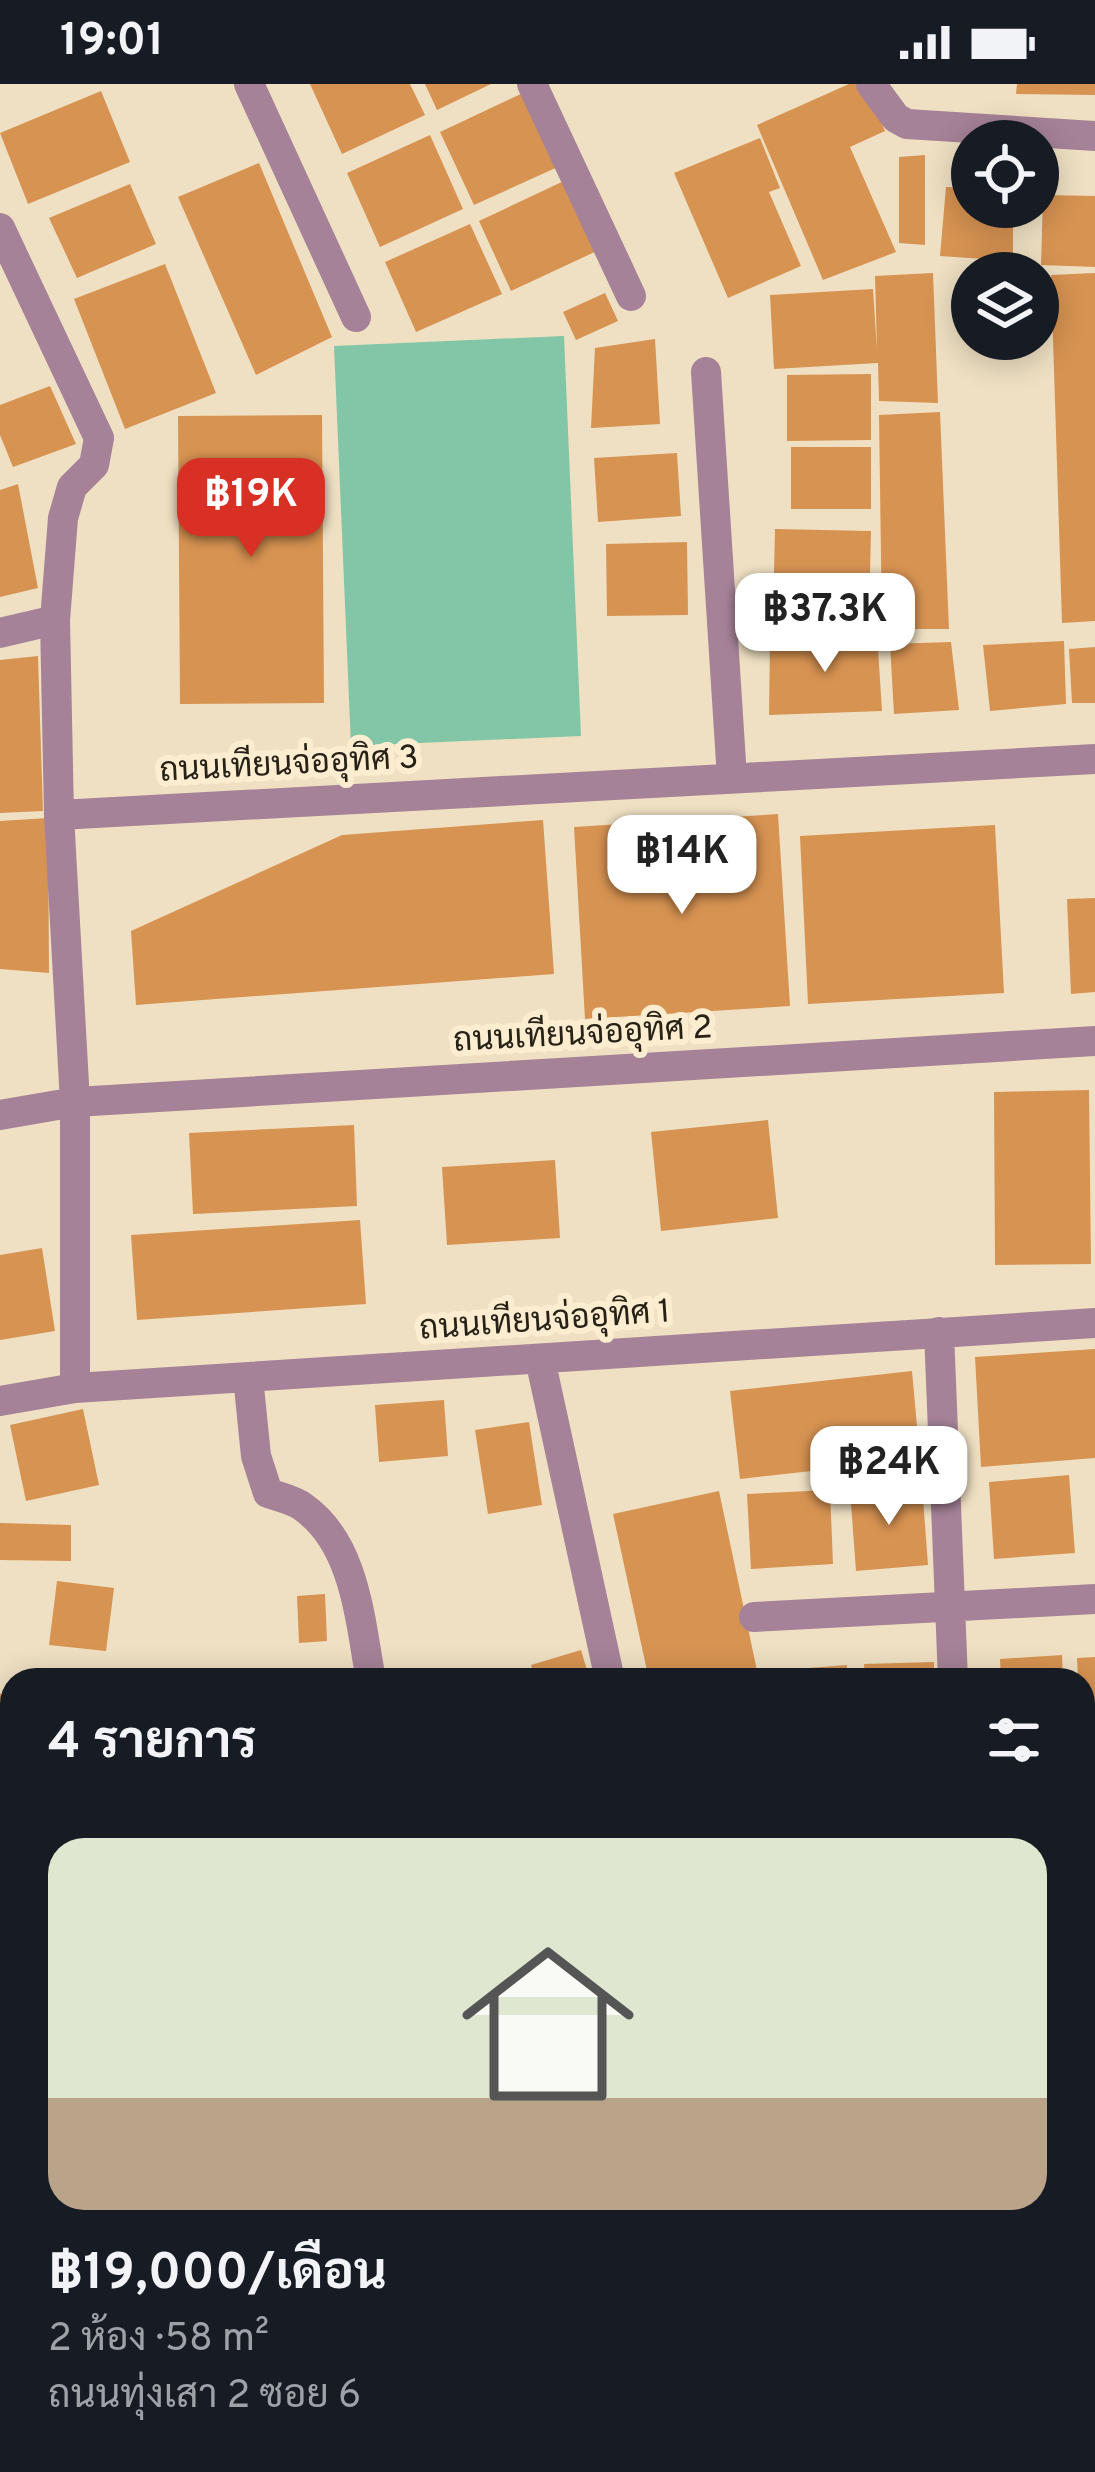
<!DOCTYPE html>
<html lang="th">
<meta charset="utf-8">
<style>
:root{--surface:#171b24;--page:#20242c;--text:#f1f3f6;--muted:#9ea1a6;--line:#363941;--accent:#d93025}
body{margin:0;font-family:Overpass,Sarabun,sans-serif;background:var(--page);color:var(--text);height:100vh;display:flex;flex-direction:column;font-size:45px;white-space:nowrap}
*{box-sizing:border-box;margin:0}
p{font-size:39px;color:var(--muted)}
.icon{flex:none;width:66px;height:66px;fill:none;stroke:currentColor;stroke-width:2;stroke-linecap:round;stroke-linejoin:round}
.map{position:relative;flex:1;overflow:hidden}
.side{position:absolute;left:0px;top:1584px;width:1095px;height:804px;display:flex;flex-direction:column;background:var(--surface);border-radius:36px 36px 0 0;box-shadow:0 6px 30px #0003}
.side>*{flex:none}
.tools{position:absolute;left:951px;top:36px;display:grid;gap:24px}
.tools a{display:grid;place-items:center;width:108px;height:108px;border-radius:50%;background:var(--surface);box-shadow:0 6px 30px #0003;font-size:60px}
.price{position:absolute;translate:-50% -102px;padding:0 27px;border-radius:24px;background:#fff;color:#222;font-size:39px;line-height:78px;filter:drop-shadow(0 3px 6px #0008)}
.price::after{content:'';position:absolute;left:50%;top:72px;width:36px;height:27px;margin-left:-18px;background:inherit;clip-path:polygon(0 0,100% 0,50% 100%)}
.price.current{background:var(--accent);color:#fff}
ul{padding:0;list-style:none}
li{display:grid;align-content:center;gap:24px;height:636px;padding:0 48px}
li+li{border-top:3px solid var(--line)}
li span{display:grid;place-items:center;height:372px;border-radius:36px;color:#555}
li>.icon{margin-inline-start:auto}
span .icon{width:216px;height:216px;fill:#fffc;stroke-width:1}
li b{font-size:51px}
h2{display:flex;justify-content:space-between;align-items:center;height:144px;padding:0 48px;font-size:51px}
.status{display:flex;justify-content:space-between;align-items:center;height:84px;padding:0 60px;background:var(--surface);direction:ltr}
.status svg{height:33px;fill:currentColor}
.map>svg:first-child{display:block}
.green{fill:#82c6a7}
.building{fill:#d79352}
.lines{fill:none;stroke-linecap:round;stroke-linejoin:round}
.minor{stroke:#a58297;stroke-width:30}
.rail-casing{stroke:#675f4e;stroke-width:14}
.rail{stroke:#fcedd0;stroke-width:9;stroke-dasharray:27;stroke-linecap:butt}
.labels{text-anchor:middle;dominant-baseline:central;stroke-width:12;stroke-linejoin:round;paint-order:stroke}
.street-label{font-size:33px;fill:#272217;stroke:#fcedd0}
</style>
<div class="status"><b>19:01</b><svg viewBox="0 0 49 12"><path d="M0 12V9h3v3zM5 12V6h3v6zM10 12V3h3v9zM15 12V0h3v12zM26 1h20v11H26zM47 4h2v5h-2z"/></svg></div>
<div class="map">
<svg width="1095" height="2388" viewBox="0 0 1095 2388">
<rect width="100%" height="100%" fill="#efe0c3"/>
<path class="green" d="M 564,252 L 581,652 L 351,662 L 334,262 Z"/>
<path class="building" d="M 310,0 L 410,0 L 425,31 L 342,70 Z
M 425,0 L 491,0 L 437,26 Z
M 849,0 L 865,0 L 885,47 L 850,63 L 896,168 L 823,196 L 757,41 Z
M 1017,0 L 1095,0 L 1095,11 L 1016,10 Z
M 101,7 L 130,78 L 28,120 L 0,49 Z
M 525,8 L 560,82 L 474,121 L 440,48 Z
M 430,51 L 463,125 L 380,163 L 347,89 Z
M 760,54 L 780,104 L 769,108 L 801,182 L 728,214 L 674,89 Z
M 925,71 L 925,161 L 899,159 L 899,73 Z
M 259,79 L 332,253 L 256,291 L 178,113 Z
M 566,96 L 599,166 L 511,207 L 479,137 Z
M 130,100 L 156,160 L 77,194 L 49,134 Z
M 946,103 L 972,104 L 972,123 L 1013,123 L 1013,177 L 940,172 Z
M 1043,111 L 1095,112 L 1095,183 L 1041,181 Z
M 470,140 L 502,210 L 416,248 L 385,178 Z
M 165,180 L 216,309 L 125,345 L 74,215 Z
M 933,189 L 938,319 L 879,317 L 878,279 L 774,285 L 770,211 L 873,205 L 877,266 L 875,192 Z
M 1095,189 L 1095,537 L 1062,539 L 1051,191 Z
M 605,209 L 618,237 L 576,256 L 563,228 Z
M 655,255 L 660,340 L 591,344 L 595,264 Z
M 871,290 L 871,356 L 787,357 L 787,291 Z
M 50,302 L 76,360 L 13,383 L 0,351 L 0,321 Z
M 940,328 L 949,545 L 882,545 L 879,331 Z
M 322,331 L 324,619 L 180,620 L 178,332 Z
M 791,363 L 871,363 L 871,425 L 791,425 Z
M 677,369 L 681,432 L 598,438 L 594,374 Z
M 18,400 L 38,504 L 0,513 L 0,406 Z
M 775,445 L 871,447 L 869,532 L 773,531 Z
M 687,458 L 688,531 L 607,532 L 606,460 Z
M 877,549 L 882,627 L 769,631 L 770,554 Z
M 1064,557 L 1066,620 L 990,627 L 983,561 Z
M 951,558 L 959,626 L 894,630 L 890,560 Z
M 1095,563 L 1095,619 L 1072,619 L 1069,565 Z
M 38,572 L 43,727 L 0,729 L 0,576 Z
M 778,730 L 790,922 L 585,935 L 574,743 Z
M 48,734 L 49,889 L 0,885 L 0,737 Z
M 543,736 L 554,890 L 136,921 L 131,847 L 342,751 Z
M 995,741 L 1004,909 L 808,920 L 800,752 Z
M 1095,814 L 1095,908 L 1071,910 L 1067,815 Z
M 1089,1006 L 1091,1180 L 995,1181 L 994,1008 Z
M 768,1036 L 778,1134 L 661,1147 L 651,1048 Z
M 354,1041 L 357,1122 L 193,1130 L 189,1049 Z
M 555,1076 L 560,1154 L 447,1161 L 442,1083 Z
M 360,1136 L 366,1220 L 137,1236 L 131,1151 Z
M 42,1164 L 55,1247 L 0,1256 L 0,1171 Z
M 1095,1265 L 1095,1374 L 981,1383 L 975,1273 Z
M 912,1287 L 920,1375 L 740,1395 L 730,1307 Z
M 444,1316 L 448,1372 L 379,1378 L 375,1321 Z
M 83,1325 L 99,1401 L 26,1417 L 10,1341 Z
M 529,1338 L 542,1421 L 488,1430 L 475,1346 Z
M 1069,1391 L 1075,1469 L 994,1475 L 989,1398 Z
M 922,1401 L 928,1481 L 856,1487 L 850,1406 Z
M 830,1406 L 833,1480 L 751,1485 L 747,1410 Z
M 719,1407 L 759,1596 L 649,1596 L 613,1430 Z
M 0,1439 L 71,1441 L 71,1477 L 0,1476 Z
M 57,1497 L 114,1504 L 106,1567 L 49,1561 Z
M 325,1510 L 327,1557 L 299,1559 L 297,1512 Z
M 581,1566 L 590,1596 L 535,1596 L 531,1581 Z
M 1062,1571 L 1063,1596 L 1001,1596 L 1000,1575 Z
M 1095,1573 L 1095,1637 L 1083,1638 L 1083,1596 L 1078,1596 L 1077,1574 Z
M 934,1578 L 934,1596 L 865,1596 L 864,1580 Z
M 847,1581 L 847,1596 L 784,1596 L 783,1586 Z
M 0,1609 L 12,1622 L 12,1739 L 0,1750 Z
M 1095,1653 L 1095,1721 L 1086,1721 L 1083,1654 Z
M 1095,1903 L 1095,2019 L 1089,2021 L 1095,2048 L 1095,2068 L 1083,2071 L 1083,1905 Z
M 1,2042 L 12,2074 L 12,2108 L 0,2113 Z
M 1095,2232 L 1095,2321 L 1083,2321 L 1083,2233 Z
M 0,2342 L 12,2342 L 12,2374 L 0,2375 Z"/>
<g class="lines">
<path class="minor" d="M 249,0 L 356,233
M 532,0 L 631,212
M 871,0 L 896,34 L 907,40 L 1095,52
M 0,144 L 99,354 L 94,381 L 72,403 L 63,434 L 55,536 L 59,731 L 75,1018 L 75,1304
M 706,288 L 732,694
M 0,549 L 55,536
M 59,731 L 1095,675
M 0,1031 L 75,1018 L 1095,957
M 939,1248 L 953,1596
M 540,1275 L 610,1596
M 248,1293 L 256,1372 L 268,1409 C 279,1413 294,1416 303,1423 C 356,1460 360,1538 371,1596
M 0,1317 L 75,1304 L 1095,1239
M 754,1533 L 1095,1515
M 1083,1772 L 1095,1772
M 0,1842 L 12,1855
M 0,1968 L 12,1966
M 1083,2374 L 1095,2374
M 775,2388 L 1042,2376"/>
<defs>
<path id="rail" d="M 1083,2126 L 1095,2126
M 0,2198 L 12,2197"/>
</defs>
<use href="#rail" class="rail-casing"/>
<use href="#rail" class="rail"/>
</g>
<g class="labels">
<g class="street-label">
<text transform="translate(289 682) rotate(-3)">ถนนเทียนจ่ออุทิศ 3</text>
<text transform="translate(583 952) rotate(-3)">ถนนเทียนจ่ออุทิศ 2</text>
<text transform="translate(545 1238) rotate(-4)">ถนนเทียนจ่ออุทิศ 1</text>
</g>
</g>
</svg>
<div class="tools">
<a><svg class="icon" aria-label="locate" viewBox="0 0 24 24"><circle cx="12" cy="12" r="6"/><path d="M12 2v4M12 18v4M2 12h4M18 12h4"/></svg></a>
<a><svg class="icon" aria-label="layers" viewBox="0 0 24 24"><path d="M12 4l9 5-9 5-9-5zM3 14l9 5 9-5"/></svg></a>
</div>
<b class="price current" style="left:251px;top:476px">฿19K</b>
<b class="price" style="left:825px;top:591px">฿37.3K</b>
<b class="price" style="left:682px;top:833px">฿14K</b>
<b class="price" style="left:889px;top:1444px">฿24K</b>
<section class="side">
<h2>4 รายการ<svg class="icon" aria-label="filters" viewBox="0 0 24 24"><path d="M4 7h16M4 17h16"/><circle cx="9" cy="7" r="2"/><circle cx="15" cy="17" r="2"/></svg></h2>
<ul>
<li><span style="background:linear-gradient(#dfe7d0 70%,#b9a48a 0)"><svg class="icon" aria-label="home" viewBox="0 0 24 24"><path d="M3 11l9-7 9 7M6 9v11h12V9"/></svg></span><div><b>฿19,000/เดือน</b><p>2 ห้อง · 58 m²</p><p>ถนนทุ่งเสา 2 ซอย 6</p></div></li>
</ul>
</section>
</div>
